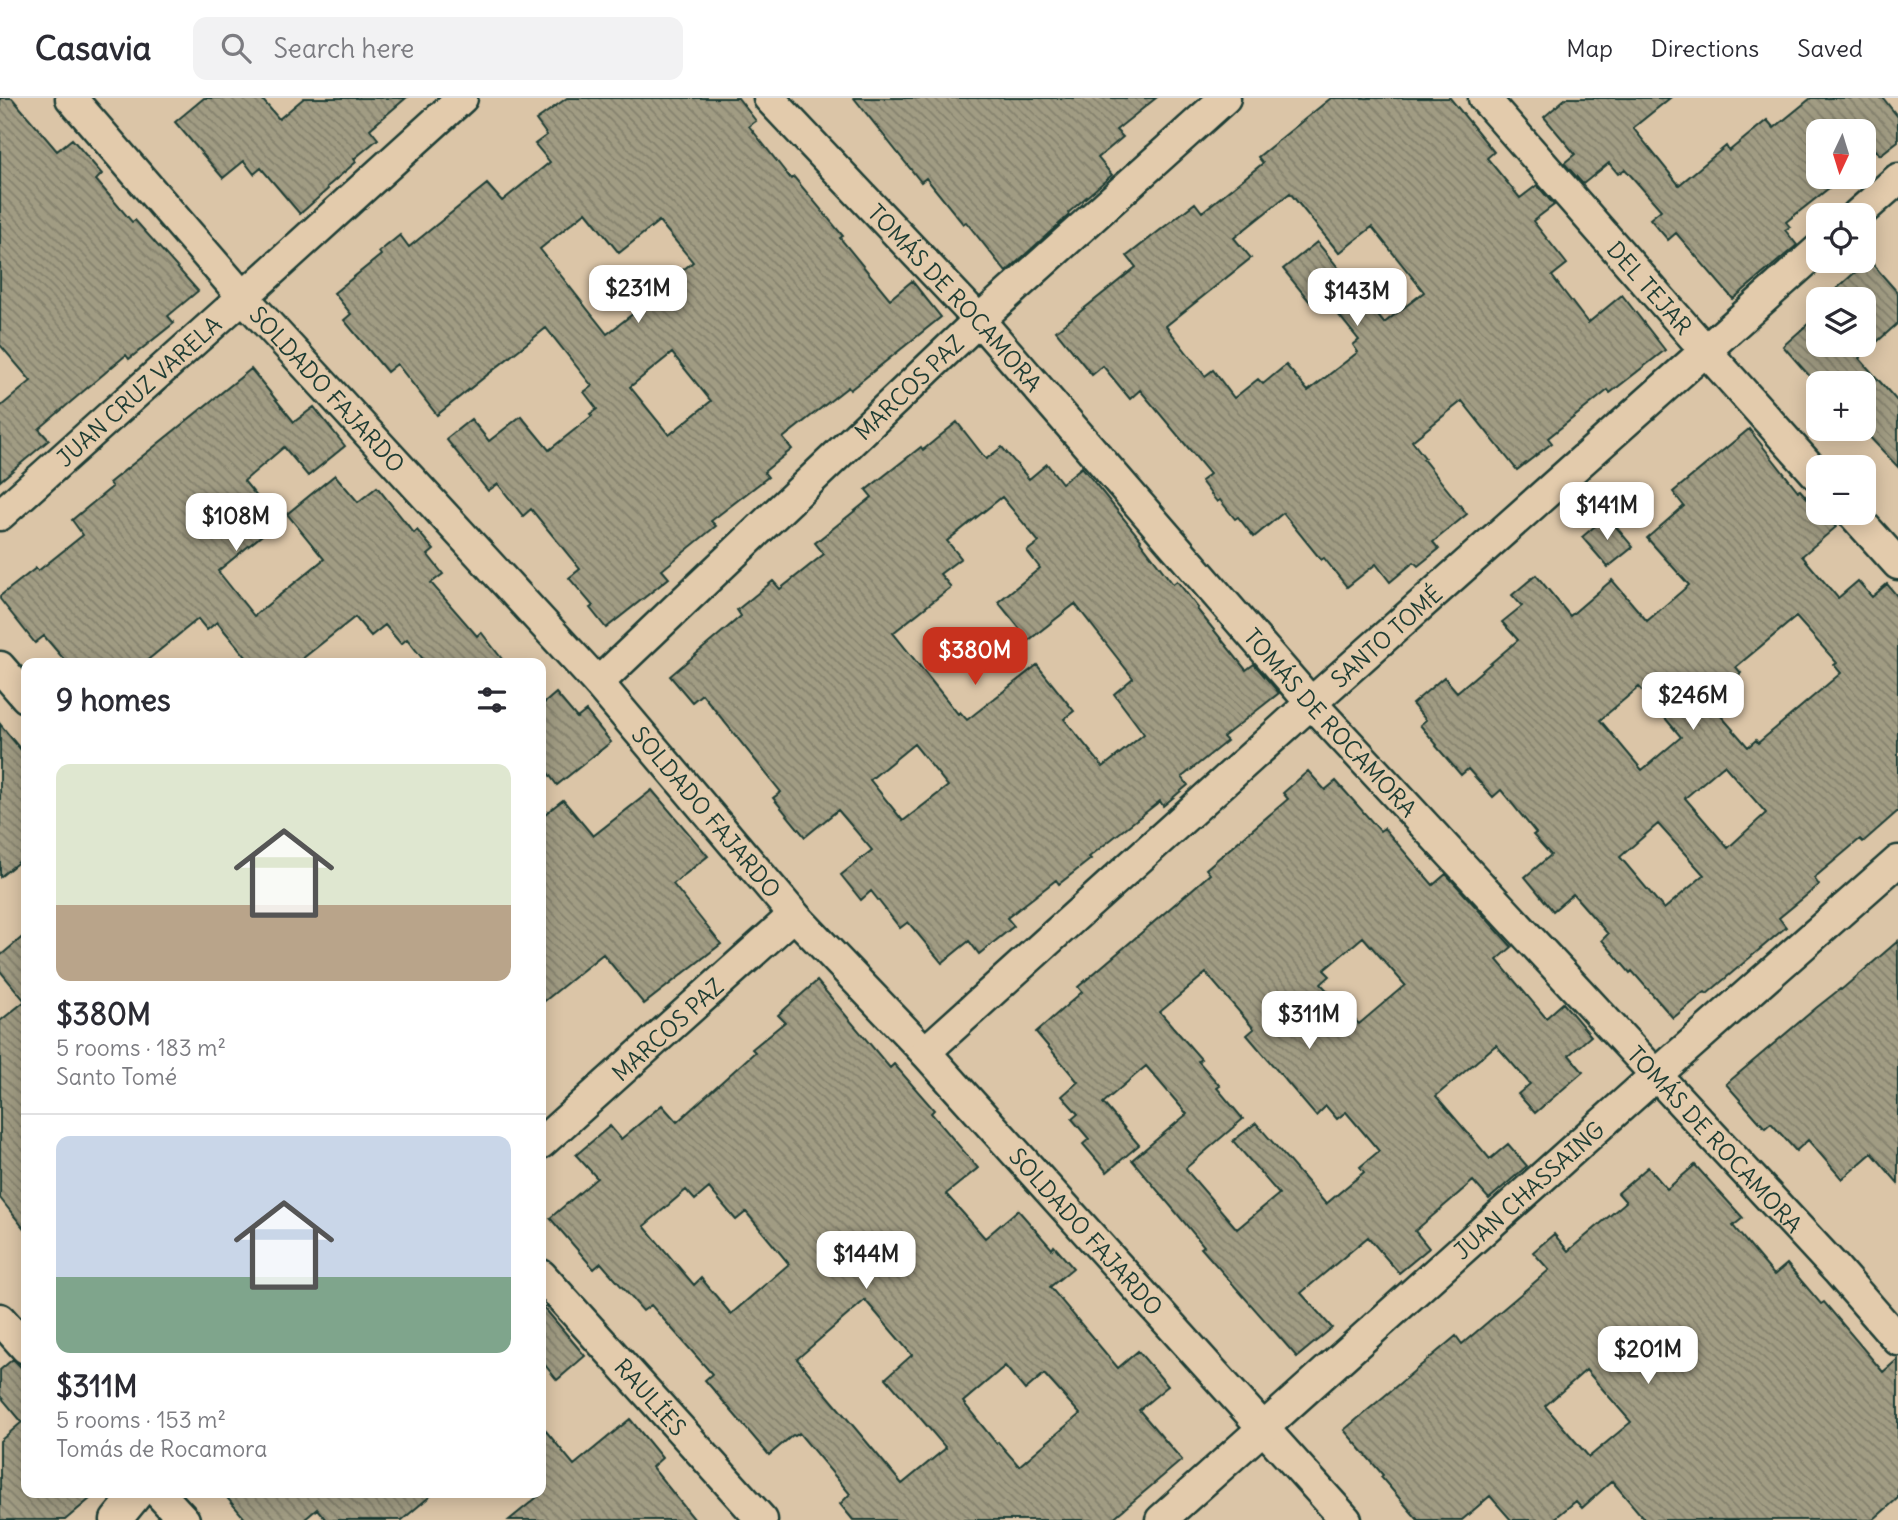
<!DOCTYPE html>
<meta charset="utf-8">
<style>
:root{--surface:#fff;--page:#f2f2f3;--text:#2b2b33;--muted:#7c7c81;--line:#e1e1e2;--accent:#c8321e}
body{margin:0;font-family:Delius,sans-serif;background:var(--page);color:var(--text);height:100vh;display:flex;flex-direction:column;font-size:26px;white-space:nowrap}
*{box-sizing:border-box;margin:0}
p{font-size:23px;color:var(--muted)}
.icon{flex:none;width:38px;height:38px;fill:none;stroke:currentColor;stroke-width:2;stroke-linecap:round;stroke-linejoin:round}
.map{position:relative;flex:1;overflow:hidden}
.panel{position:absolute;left:21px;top:560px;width:525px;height:840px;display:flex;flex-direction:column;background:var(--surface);border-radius:14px;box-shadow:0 4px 18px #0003}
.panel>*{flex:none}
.needle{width:46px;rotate:184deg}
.controls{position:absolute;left:1806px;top:21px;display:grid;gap:14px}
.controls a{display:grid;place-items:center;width:70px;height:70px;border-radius:14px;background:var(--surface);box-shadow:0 4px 18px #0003;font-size:35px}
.price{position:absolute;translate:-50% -60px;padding:0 16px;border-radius:14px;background:#fff;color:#222;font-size:23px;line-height:46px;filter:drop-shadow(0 2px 4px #0008)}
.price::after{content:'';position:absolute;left:50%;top:42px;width:21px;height:16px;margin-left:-10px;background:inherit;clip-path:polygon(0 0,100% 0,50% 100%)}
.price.current{background:var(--accent);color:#fff}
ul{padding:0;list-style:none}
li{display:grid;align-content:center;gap:14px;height:371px;padding:0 35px}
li+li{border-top:2px solid var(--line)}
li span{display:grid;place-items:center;height:217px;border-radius:14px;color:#555}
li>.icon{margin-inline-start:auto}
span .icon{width:126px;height:126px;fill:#fffc;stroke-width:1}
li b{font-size:30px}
h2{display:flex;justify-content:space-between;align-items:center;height:84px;padding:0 35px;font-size:30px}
header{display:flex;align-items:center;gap:42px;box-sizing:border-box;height:98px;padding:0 35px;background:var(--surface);border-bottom:2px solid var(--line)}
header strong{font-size:33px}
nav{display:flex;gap:38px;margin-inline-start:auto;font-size:24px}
.search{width:490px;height:63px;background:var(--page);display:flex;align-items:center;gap:18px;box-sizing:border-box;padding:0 24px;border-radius:14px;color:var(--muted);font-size:26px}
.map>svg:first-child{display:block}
.building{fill:url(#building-back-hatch);stroke:#1f3d34;stroke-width:2;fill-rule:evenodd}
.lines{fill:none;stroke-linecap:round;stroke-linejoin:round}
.street-casing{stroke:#1f3d34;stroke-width:35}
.street{stroke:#e3cbac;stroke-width:30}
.labels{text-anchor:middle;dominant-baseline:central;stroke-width:6;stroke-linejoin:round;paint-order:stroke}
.street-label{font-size:23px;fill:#1f3d34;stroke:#e3cbac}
</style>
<header>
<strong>Casavia</strong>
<div class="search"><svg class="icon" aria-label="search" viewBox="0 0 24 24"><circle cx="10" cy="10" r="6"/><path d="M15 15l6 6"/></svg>Search here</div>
<nav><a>Map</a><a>Directions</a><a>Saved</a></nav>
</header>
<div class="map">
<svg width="1898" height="1422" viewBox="0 0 1898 1422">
<defs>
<pattern id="building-back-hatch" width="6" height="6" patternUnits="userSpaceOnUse" patternTransform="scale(1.75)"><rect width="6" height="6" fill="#a19c83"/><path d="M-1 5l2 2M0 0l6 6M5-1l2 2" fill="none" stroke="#83806c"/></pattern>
</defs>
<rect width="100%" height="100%" fill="#dbc5a7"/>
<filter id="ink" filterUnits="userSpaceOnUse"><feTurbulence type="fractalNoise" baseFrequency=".0143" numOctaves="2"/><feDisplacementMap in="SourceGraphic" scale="14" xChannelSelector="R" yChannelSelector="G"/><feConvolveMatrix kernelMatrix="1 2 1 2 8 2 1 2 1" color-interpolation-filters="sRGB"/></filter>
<g filter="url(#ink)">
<path class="building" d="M 0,0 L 12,0 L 57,53 L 72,41 L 102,76 L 96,82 L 132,124 L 135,122 L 198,193 L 168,218 L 174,225 L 129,261 L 126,257 L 39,331 L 49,342 L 0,383 L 0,309 L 31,283 L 0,247 Z
M 204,0 L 261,0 L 279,21 L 304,0 L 406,0 L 370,31 L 378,41 L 354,61 L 356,64 L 327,89 L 328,91 L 300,116 L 261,70 L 254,76 L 244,63 L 223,80 L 175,24 Z
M 567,0 L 738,0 L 756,23 L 749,28 L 791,81 L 794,79 L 843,138 L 840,140 L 890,201 L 912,183 L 941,219 L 850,292 L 848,289 L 783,340 L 792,351 L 764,374 L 768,379 L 711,423 L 716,428 L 662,472 L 669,480 L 606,530 L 590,510 L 593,508 L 569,480 L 580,471 L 531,411 L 523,418 L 498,386 L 488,393 L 446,341 L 471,321 L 489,343 L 521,318 L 549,352 L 592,318 L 590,316 L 597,311 L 584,294 L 592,288 L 546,230 L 437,317 L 397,266 L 387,274 L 344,222 L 351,216 L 334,195 L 381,157 L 379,154 L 400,137 L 409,149 L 487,86 L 502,103 L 550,64 L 535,46 L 547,37 L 536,22 ZM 586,114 L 619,155 L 659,123 L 693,164 L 665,186 L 667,189 L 607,236 L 540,151 ZM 672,255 L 711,303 L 669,337 L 630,289 Z
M 854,0 L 1156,0 L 1116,32 L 1123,39 L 1098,60 L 1112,77 L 1068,115 L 1069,117 L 1006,174 L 966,124 L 963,126 L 926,80 L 921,84 Z
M 1331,0 L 1450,0 L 1494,54 L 1487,60 L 1520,100 L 1537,87 L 1554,107 L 1533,123 L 1567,166 L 1552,178 L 1588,225 L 1622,197 L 1665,252 L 1610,295 L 1608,292 L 1548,340 L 1552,345 L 1517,372 L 1462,303 L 1412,343 L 1425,360 L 1423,361 L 1467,416 L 1433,444 L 1439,451 L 1418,468 L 1414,464 L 1390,484 L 1376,466 L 1347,489 L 1324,460 L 1321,462 L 1283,415 L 1254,439 L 1238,419 L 1235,421 L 1220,402 L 1217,404 L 1201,383 L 1210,376 L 1140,292 L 1130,301 L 1103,268 L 1092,277 L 1056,233 L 1136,169 L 1127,158 L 1195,105 L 1202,114 L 1263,65 L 1258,59 ZM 1290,95 L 1339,155 L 1372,129 L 1424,194 L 1384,225 L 1317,144 L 1283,171 L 1310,204 L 1321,195 L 1359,242 L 1353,247 L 1358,254 L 1308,293 L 1286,267 L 1263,286 L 1258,281 L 1234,300 L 1213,272 L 1205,278 L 1166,228 L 1251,160 L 1234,140 Z
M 1566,0 L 1670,0 L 1633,30 L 1679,87 L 1726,48 L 1729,53 L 1767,22 L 1774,30 L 1811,0 L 1883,0 L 1898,19 L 1898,43 L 1880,57 L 1876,52 L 1864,61 L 1864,33 L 1818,33 L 1818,79 L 1843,79 L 1786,124 L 1790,129 L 1785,132 L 1797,147 L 1733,201 L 1676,135 L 1668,142 L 1650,121 L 1661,112 L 1625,71 L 1618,76 L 1609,65 L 1583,86 L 1564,65 L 1575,56 L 1544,19 Z
M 1869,162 L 1898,195 L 1898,225 L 1859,260 L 1898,304 L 1898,369 L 1862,331 L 1864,331 L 1864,285 L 1818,285 L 1818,288 L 1783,248 L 1818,217 L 1818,247 L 1864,247 L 1864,201 L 1825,201 Z
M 251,271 L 294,324 L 314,309 L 345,348 L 308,378 L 284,349 L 244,383 L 278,424 L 218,473 L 254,518 L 324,461 L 287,416 L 335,377 L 358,404 L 377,389 L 414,435 L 417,432 L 434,452 L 428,457 L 443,476 L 431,485 L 477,538 L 481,534 L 505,565 L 426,565 L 407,541 L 401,546 L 385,527 L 371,538 L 355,519 L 297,565 L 251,565 L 217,524 L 207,532 L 198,521 L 144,565 L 67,565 L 44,538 L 35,545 L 0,501 L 0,498 L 36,470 L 38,473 L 83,437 L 72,422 L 112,389 L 109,385 Z
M 957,324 L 986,361 L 1002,349 L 1029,381 L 1047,366 L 1062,385 L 1082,369 L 1141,442 L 1140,443 L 1173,486 L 1177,483 L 1198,510 L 1197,511 L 1246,572 L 1254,566 L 1279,595 L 1223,639 L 1227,643 L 1182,679 L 1188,687 L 1163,708 L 1160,703 L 1089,759 L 1091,761 L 1059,786 L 1056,782 L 1007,820 L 1014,828 L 979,856 L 969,843 L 942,865 L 908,824 L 900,830 L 871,793 L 861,802 L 841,777 L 872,752 L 838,712 L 805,739 L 773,700 L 781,694 L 702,596 L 692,604 L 670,578 L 741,518 L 737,512 L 773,483 L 780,491 L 824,456 L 815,445 L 872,399 L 866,392 L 921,349 L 923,352 ZM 1002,399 L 1039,444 L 1027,453 L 1040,470 L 998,504 L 1029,542 L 1075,506 L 1133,580 L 1114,596 L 1144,636 L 1103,669 L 1064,621 L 1074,613 L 1037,567 L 967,622 L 960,614 L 958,616 L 893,535 L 951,489 L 940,476 L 961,460 L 947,443 ZM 914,646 L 948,688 L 903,723 L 870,682 Z
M 1749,331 L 1798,393 L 1800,392 L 1816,410 L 1818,409 L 1818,415 L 1823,415 L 1836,429 L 1802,458 L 1838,500 L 1858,483 L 1872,499 L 1887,486 L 1898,499 L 1898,713 L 1863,744 L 1860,741 L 1814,780 L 1819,787 L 1779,820 L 1786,829 L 1707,896 L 1705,894 L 1673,920 L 1632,873 L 1630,875 L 1602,842 L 1608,836 L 1573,796 L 1553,813 L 1525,779 L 1551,757 L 1533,737 L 1536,735 L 1501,692 L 1493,699 L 1468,671 L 1461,677 L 1436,648 L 1437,647 L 1420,627 L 1426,622 L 1412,606 L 1444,579 L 1457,594 L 1518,542 L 1502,524 L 1522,508 L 1512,497 L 1536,477 L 1570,518 L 1612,482 L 1647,523 L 1689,487 L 1647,440 L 1684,408 L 1673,394 ZM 1796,519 L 1837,565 L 1834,567 L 1841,575 L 1758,645 L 1756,642 L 1748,649 L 1708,603 L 1741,575 L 1736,569 ZM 1639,589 L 1681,639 L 1642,672 L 1600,622 ZM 1724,667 L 1766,715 L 1728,750 L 1685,700 ZM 1658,726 L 1704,777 L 1664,811 L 1620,759 Z
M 1607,418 L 1633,449 L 1608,469 L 1582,439 Z
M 556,595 L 577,620 L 586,613 L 611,644 L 557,687 L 541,666 L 541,608 Z
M 0,626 L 26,658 L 26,758 L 0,779 Z
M 1308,673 L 1325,692 L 1336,683 L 1380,733 L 1384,730 L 1433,787 L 1446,776 L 1512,849 L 1497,862 L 1546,920 L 1563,905 L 1591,938 L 1569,957 L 1583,974 L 1535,1015 L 1518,996 L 1530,986 L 1496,947 L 1436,998 L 1490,1061 L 1508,1046 L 1527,1068 L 1489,1101 L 1473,1083 L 1415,1133 L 1429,1150 L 1399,1175 L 1368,1139 L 1301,1195 L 1332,1230 L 1297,1259 L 1201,1150 L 1204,1148 L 1132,1062 L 1187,1016 L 1146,968 L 1103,1005 L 1139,1047 L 1107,1074 L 1083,1046 L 1089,1041 L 1072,1021 L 1078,1016 L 1062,998 L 1078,984 L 1036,934 L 1082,894 L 1078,889 L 1210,776 L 1206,771 L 1288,701 L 1283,695 ZM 1363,839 L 1405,887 L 1359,926 L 1321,886 L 1330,878 L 1324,872 ZM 1206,875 L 1254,931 L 1247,937 L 1316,1018 L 1326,1008 L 1337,1021 L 1346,1014 L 1379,1053 L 1360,1069 L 1364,1074 L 1326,1106 L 1256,1025 L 1233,1043 L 1279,1096 L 1237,1131 L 1187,1073 L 1186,1070 L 1243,1021 L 1217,990 L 1220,988 L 1198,963 L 1201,961 L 1160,914 Z
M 652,692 L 708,758 L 673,786 L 721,846 L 644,906 L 603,856 L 541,906 L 541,719 L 563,702 L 593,738 Z
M 26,836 L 26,1133 L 0,1100 L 0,923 L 25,903 L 0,873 L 0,858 Z
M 1898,843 L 1898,1085 L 1872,1055 L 1842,1081 L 1808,1042 L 1796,1053 L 1771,1025 L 1765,1030 L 1726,986 L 1816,910 L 1840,891 L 1841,892 Z
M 817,883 L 890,970 L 894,966 L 934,1012 L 931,1015 L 978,1070 L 946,1096 L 985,1140 L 1018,1112 L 1052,1151 L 1054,1148 L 1073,1170 L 1050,1189 L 1118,1270 L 1138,1253 L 1168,1288 L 1139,1312 L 1182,1362 L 1111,1422 L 853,1422 L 840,1406 L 850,1396 L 799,1335 L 795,1338 L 793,1337 L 769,1357 L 705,1282 L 712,1276 L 651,1207 L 643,1213 L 601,1165 L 594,1171 L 550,1120 L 597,1080 L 576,1057 L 610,1028 L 621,1041 L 662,1007 L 677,1024 L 755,954 L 752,951 L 785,924 L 778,917 ZM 709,1090 L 736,1122 L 746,1114 L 789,1166 L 731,1216 L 701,1180 L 694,1187 L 644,1128 L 686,1092 L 695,1102 ZM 865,1202 L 912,1257 L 886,1280 L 946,1350 L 902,1386 L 797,1261 ZM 1005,1268 L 1025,1292 L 1044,1276 L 1080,1316 L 1019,1368 L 998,1344 L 996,1345 L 963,1304 Z
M 1695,1067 L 1743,1120 L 1733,1128 L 1774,1177 L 1787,1166 L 1821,1206 L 1824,1204 L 1883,1274 L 1898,1261 L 1898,1400 L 1873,1422 L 1645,1422 L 1612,1383 L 1582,1410 L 1576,1403 L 1553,1422 L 1511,1422 L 1490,1398 L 1462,1422 L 1418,1422 L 1381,1379 L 1383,1377 L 1344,1332 L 1456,1238 L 1462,1246 L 1549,1172 L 1533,1154 L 1554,1136 L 1568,1153 L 1626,1104 L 1618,1095 L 1648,1069 L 1667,1091 ZM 1586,1272 L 1631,1324 L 1589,1359 L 1545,1308 Z
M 541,1206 L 585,1258 L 557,1282 L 541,1262 Z
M 13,1261 L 26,1274 L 26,1395 L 97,1395 L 65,1422 L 0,1422 L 0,1343 L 22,1324 L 0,1298 L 0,1272 Z
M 630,1321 L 662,1360 L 652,1369 L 695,1422 L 509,1422 L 541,1396 L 541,1327 L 574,1367 Z
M 223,1395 L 434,1395 L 402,1422 L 326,1422 L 317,1411 L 304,1422 L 246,1422 Z"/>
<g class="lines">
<defs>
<g id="street">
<path id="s1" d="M 71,0 L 243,199 L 598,585 L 794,817 L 925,954 L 1346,1422"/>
<path id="s2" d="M 769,0 L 979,222 L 1311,605 L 1837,1172 L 1898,1242"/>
<path id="s3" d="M 1484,0 L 1705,252 L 1818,378"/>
<path d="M 1857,117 L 1898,81"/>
<path d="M 1852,415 L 1898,466"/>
<path id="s4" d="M 0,417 L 243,199 L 462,0"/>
<path d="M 0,569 L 26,599"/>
<path id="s5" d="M 598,585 L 979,222 L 1225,0"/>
<path id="s6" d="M 925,954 L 1311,605 L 1818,152"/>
<path id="s7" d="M 541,1045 L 794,817"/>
<path id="s8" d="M 541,1177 L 762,1422"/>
<path d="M 0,1221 L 26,1250"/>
<path d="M 159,1395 L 184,1422"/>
<path d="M 116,1422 L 138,1395"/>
<path id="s9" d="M 1161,1422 L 1656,977 L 1898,763"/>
</g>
</defs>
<use href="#street" class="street-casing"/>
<use href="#street" class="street"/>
</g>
</g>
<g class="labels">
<g class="street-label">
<text stroke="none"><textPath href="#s3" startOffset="252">DEL TEJAR</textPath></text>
<text stroke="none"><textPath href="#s2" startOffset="273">TOMÁS DE ROCAMORA</textPath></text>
<text stroke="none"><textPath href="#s5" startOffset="429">MARCOS PAZ</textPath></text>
<text stroke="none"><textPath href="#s1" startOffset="388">SOLDADO FAJARDO</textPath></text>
<text stroke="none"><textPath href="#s4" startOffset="186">JUAN CRUZ VARELA</textPath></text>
<text stroke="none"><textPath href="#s6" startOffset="621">SANTO TOMÉ</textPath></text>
<text stroke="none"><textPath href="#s2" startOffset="840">TOMÁS DE ROCAMORA</textPath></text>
<text stroke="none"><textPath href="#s1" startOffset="956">SOLDADO FAJARDO</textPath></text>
<text stroke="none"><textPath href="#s7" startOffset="170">MARCOS PAZ</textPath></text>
<text stroke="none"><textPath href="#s2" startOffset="1407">TOMÁS DE ROCAMORA</textPath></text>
<text stroke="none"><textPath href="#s9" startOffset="494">JUAN CHASSAING</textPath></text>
<text stroke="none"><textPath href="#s1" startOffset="1522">SOLDADO FAJARDO</textPath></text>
<text stroke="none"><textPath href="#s8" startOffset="164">RAULÍES</textPath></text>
</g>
</g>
</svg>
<div class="controls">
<a><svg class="needle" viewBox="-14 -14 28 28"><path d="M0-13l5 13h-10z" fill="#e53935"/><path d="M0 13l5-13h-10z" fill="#7c7c81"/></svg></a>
<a><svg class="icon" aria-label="locate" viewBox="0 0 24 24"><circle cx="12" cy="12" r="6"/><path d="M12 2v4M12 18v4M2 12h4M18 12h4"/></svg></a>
<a><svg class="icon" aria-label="layers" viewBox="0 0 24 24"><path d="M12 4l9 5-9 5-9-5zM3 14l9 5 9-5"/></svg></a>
<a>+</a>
<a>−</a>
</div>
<b class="price" style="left:638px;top:227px">$231M</b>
<b class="price" style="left:1357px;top:230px">$143M</b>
<b class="price" style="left:1607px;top:444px">$141M</b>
<b class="price" style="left:236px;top:455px">$108M</b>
<b class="price current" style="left:975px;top:589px">$380M</b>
<b class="price" style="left:1693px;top:634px">$246M</b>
<b class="price" style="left:1309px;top:953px">$311M</b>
<b class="price" style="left:866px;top:1193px">$144M</b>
<b class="price" style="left:1648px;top:1288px">$201M</b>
<section class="panel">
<h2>9 homes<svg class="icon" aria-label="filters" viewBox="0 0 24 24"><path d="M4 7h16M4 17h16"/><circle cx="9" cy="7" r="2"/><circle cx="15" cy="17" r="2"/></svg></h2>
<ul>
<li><span style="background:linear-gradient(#dfe7d0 65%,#b9a48a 0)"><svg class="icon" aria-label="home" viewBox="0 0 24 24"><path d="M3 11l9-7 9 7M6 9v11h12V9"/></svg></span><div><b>$380M</b><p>5 rooms · 183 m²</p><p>Santo Tomé</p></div></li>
<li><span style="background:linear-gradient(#c9d6e8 65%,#7fa58c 0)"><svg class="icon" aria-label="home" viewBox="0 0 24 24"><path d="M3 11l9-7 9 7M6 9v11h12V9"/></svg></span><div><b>$311M</b><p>5 rooms · 153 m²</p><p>Tomás de Rocamora</p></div></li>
</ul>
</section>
</div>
